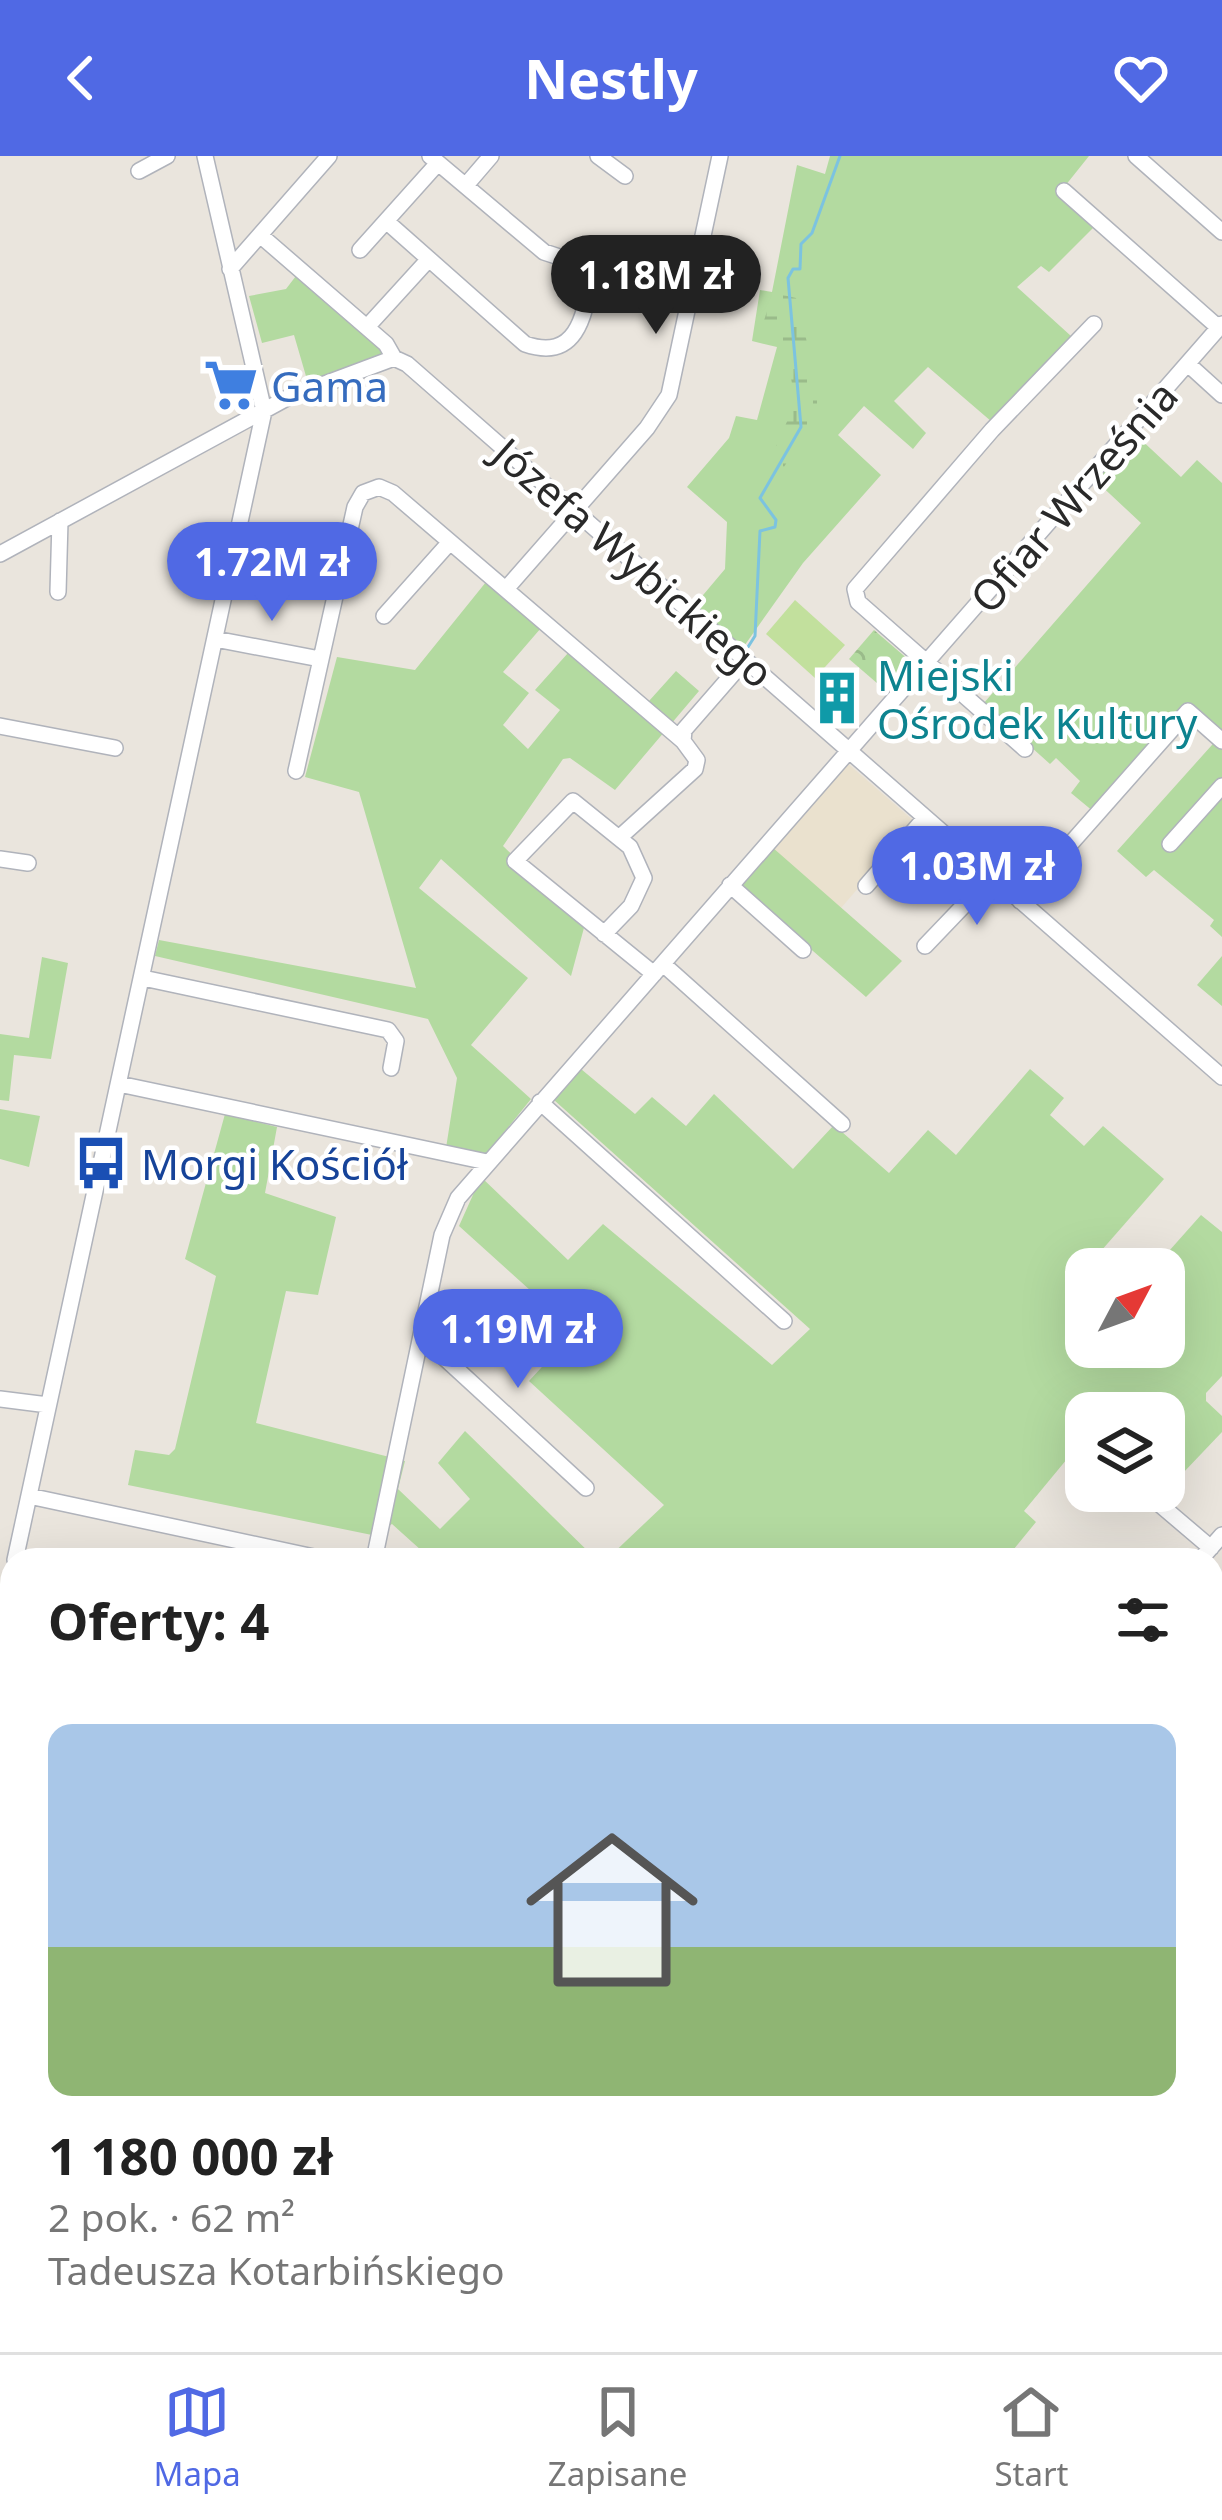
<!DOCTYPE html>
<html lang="pl">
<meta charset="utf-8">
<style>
:root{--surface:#fff;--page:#f2f2f2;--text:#222;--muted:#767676;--line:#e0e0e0;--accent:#5069e4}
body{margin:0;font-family:"Noto Sans",sans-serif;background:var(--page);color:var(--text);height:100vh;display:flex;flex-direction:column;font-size:45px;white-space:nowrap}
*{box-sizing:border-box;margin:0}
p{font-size:39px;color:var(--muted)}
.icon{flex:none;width:66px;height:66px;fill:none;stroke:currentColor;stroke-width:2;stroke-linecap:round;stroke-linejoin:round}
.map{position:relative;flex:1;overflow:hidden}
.drawer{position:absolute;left:0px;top:1392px;width:1224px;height:804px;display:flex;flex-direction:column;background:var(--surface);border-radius:36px 36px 0 0;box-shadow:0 12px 48px #0002}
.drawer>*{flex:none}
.needle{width:78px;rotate:49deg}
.buttons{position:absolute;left:1065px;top:1092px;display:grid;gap:24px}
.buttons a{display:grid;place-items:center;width:120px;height:120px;border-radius:24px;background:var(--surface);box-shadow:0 12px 48px #0002;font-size:60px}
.price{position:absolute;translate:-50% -102px;padding:0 27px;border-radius:42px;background:var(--accent);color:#fff;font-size:39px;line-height:78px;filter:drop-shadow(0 3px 6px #0008)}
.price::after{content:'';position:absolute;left:50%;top:72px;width:36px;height:27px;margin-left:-18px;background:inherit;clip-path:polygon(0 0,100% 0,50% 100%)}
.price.current{background:#222;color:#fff}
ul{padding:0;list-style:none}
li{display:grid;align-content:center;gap:24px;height:636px;padding:0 48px}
li span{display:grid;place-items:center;height:372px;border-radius:24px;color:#555}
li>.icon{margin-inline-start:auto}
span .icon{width:216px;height:216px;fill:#fffc;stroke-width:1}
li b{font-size:51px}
h2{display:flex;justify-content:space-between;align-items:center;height:144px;padding:0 48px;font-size:51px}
header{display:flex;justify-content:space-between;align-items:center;height:156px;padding:0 48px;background:var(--accent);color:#fff;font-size:54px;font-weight:700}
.tab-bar{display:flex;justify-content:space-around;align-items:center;height:168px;border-top:3px solid var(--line);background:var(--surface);font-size:33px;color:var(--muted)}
.tab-bar a{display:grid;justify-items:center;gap:6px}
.tab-bar .current{color:var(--accent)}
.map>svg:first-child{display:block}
.education{fill:#eae1ce}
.grass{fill:#b3daa0}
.forest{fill:url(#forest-firs)}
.wetland{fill:url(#wetland-marsh)}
.park{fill:url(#park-crowns)}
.pitch{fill:#c2e09d}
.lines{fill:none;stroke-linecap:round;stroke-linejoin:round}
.stream{stroke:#7cc3e0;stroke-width:3}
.minor-casing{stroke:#b0b3bb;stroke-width:18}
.minor{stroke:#fff;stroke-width:15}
.labels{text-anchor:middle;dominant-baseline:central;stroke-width:9;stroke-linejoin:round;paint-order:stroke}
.shop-label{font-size:42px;fill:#366cbe;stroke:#fff;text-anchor:start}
.street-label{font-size:42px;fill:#292929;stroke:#fff}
.culture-label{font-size:42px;fill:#0d838f;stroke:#fff;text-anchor:start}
.transit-label{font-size:42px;fill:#164399;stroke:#fff;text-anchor:start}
</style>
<header><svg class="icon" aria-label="back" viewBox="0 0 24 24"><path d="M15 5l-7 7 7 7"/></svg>Nestly<svg class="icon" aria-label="heart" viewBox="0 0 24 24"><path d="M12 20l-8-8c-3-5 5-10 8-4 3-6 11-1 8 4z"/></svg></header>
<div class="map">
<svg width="1222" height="2196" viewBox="0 0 1222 2196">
<defs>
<pattern id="forest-firs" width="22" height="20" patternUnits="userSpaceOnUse" patternTransform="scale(3)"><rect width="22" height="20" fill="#b3daa0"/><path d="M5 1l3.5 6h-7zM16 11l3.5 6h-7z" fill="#9abb8a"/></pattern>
<pattern id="wetland-marsh" width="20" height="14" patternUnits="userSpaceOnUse" patternTransform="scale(3)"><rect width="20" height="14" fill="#b3daa0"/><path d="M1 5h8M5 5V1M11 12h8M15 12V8" fill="none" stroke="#9abb8a"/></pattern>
<pattern id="park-crowns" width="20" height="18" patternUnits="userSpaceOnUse" patternTransform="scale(3)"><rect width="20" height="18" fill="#b3daa0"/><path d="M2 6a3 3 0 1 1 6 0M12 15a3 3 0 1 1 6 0" fill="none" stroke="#9abb8a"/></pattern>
</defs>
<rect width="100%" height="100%" fill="#eae5dd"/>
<path class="education" d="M 847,607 L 915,666 L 841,752 L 770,691 Z"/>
<path class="grass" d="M 830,0 L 1089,0 L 1065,30 L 1101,64 L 1049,116 L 1041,110 L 1017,131 L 1082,190 L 999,272 L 928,211 L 894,245 L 926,277 L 913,293 L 864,250 L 838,279 L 881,319 L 803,407 L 742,493 L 693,451 L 725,413 L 727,366 L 687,331 L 729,282 L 736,260 L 757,264 L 777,191 L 752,185 L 760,134 L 772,136 L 797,9 L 825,18 Z
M 299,116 L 385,191 L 384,200 L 308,227 L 294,179 L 262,187 L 249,140 L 286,133 Z
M 1136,279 L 1181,321 L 1197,304 L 1222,327 L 1222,781 L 1210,770 L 1214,764 L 1154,714 L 1146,721 L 1117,695 L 1220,580 L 1187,550 L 1094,656 L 1071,637 L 1080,625 L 1056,602 L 1050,608 L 983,548 L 1141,367 L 1095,324 Z
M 486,426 L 541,472 L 503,516 L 529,537 L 503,569 L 528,593 L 560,554 L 535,534 L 568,497 L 641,546 L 649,545 L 676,515 L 699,535 L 615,634 L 570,602 L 563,603 L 503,690 L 585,768 L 571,820 L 441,703 L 419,732 L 528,822 L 471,889 L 531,943 L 485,1000 L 446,992 L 457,922 L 428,863 L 155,800 L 159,784 L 416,832 L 359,636 L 305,621 L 337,501 L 415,514 Z
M 772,691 L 902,805 L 866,841 L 738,730 Z
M 1222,800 L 1222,850 L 1197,829 Z
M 42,801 L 68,807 L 51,903 L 14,899 L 9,945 L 0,944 L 0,878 L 29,882 Z
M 581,913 L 635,958 L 652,941 L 686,970 L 714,938 L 793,1013 L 834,969 L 889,1017 L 928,974 L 956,999 L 1030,913 L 1064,942 L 1050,959 L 1084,990 L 1103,970 L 1164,1023 L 1073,1127 L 1086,1139 L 1086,1191 L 1164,1191 L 1164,1113 L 1153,1113 L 1201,1059 L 1222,1076 L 1222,1220 L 1206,1237 L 1206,1245 L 1222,1260 L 1222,1276 L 1163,1338 L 1164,1257 L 1086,1257 L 1086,1280 L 1024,1355 L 1036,1366 L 1005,1404 L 606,1404 L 664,1349 L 529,1225 L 553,1199 L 509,1157 L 531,1135 L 459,1070 L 481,1021 L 568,1104 L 603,1068 L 772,1209 L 810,1173 L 554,944 Z
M 0,953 L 40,960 L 29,1011 L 0,1003 Z
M 225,958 L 277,971 L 265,1037 L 336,1061 L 318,1139 L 286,1135 L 256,1267 L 405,1305 L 398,1333 L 440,1373 L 470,1343 L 438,1307 L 465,1275 L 597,1404 L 432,1404 L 392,1368 L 372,1379 L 128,1329 L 135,1294 L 169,1299 L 175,1293 L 216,1120 L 185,1103 Z
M 1212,1795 L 1222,1805 L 1222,1863 L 1212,1875 Z
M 0,2136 L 12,2142 L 12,2184 L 35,2184 L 41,2196 L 0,2196 Z
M 895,2184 L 999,2184 L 1001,2196 L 878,2196 Z"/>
<path class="forest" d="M 1222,1730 L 1222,1805 L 1212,1795 L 1212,1741 Z
M 1212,2014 L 1222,2021 L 1222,2078 L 1212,2072 Z
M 35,2184 L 157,2184 L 146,2196 L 41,2196 Z"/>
<path class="wetland" d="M 783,139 L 796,142 L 817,227 L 817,257 L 784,311 L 772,302 C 792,246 802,259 784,194 L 759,180 L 770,146 Z"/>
<path class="park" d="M 874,474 L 910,505 L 885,534 L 849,503 Z"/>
<path class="pitch" d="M 795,444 L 845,489 L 815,522 L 766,478 Z"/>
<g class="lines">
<path class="stream" d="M 748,491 L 755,480 L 760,375 L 775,371 L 776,364 L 760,342 L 801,271 L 788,122 L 793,113 L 800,113 L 801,88 L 812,77 L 840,0"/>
<defs>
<path id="minor" d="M 430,0 L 544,96 L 593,112 L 693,129
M 598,0 L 625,20
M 1136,0 L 1222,76
M 139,15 L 167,0
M 467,28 L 491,0
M 1064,35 L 1219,172
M 386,65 L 525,188 C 581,207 585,153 593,112
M 260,79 L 386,188 L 394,202
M 360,94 L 438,7
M 230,113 L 329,0
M 367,171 L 429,103
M 1189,209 L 1222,239
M 0,398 L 287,242 L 394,202 L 407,208 L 1222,921
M 506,433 L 647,272 L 669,239 L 720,0
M 58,436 L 60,365
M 384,460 L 450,386
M 215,483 L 320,503
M 0,570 L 115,592
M 1025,593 L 858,446 L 855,433 L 992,274 L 1094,168
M 296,615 L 355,351 L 363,337 L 379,331 L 393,337 L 683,585
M 620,681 L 695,613 L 697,604 L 683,585 L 684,574 L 745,504
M 1170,688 L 1222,630
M 0,703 L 28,707
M 730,729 L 803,794
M 866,730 L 925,662
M 1020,745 L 1188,555 L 1222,585
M 604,778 L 631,750 L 644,722 L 630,691 L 573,645 L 515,705 L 654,818
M 925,790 L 992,720
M 663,808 L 842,968
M 143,822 L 388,874 L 396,885 L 391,912
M 119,928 L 487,1006
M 540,946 L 784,1165
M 420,1189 L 437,1195 L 586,1332
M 0,1243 L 48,1249
M 1144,1335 L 1211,1392
M 29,1340 L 328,1404
M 15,1404 L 264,255 L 205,0
M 374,1404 L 442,1079 L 458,1042 L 1222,168
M 1200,1404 L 1222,1379
M 0,1473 L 12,1419
M 0,1743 L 12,1746
M 1212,1908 L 1222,1918
M 0,2081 L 12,2087
M 193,2184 L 215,2196
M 584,2184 L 597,2196
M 999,2184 L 1002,2196
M 499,2196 L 510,2184
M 1132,2196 L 1135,2184"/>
</defs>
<use href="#minor" class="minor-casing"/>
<use href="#minor" class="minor"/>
</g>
<defs>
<symbol id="supermarket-bare" viewBox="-9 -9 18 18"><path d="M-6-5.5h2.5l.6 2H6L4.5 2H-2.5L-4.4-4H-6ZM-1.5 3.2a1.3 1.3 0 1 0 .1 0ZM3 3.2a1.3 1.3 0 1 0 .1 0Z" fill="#3f7fe0" stroke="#fff" stroke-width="2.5" paint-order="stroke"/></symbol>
<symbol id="building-bare" viewBox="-9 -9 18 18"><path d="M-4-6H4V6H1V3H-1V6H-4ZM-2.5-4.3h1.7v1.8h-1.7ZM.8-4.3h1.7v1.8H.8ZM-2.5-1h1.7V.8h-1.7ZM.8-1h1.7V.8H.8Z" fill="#0f9aa8" stroke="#fff" stroke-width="2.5" paint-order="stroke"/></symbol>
<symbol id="bus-bare" viewBox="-9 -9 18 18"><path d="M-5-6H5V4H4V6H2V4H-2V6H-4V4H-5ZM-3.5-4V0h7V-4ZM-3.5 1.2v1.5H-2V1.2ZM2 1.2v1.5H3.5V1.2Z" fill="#1a4fb4" stroke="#fff" stroke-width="2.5" paint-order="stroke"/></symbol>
</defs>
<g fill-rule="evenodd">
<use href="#supermarket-bare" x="193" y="191" width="76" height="76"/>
<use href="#building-bare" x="799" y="504" width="76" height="76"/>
<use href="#bus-bare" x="63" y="969" width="76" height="76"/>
</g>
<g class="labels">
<g class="shop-label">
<text x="271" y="229">Gama</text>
</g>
<g class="street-label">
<text transform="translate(1073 340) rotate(-49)">Ofiar Września</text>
<text transform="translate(634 406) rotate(41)">Józefa Wybickiego</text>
</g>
<g class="culture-label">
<text x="877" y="518">Miejski<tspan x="877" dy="48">Ośrodek Kultury</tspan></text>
</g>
<g class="transit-label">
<text x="141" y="1007">Morgi Kościół</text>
</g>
</g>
</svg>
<div class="buttons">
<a><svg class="needle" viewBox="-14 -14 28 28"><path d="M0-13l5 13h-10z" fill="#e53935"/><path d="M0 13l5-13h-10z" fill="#767676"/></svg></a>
<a><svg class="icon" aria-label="layers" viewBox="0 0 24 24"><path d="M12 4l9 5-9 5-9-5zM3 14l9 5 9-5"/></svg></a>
</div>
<b class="price current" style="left:656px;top:181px">1.18M zł</b>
<b class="price" style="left:272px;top:468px">1.72M zł</b>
<b class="price" style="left:977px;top:772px">1.03M zł</b>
<b class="price" style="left:518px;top:1235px">1.19M zł</b>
<section class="drawer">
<h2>Oferty: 4<svg class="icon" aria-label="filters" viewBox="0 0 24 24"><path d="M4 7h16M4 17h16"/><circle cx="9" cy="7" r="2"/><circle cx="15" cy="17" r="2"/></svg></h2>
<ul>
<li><span style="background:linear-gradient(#a9c7e8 60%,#8fb573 0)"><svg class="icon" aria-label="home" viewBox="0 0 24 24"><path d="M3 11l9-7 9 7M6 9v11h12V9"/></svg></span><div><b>1 180 000 zł</b><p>2 pok. · 62 m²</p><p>Tadeusza Kotarbińskiego</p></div></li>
</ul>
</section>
</div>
<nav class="tab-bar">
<a class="current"><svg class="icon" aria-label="map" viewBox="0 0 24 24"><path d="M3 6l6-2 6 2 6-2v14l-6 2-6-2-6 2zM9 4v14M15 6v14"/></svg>Mapa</a>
<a><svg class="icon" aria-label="saved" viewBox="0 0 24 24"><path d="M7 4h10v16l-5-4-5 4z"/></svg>Zapisane</a>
<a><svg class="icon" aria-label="home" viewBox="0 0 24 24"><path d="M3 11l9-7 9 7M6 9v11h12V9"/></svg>Start</a>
</nav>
